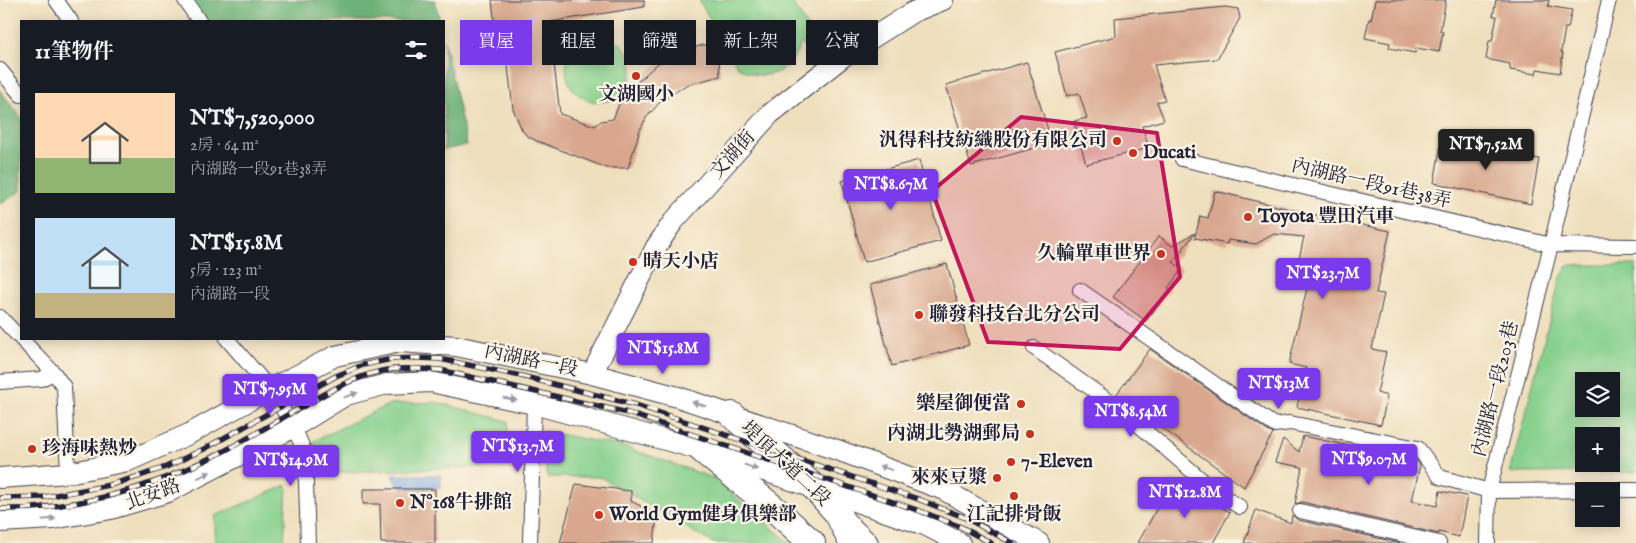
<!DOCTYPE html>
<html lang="zh-TW">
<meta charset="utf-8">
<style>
:root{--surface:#171b24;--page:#20242c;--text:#f1f3f6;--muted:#9ea1a6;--accent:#7c3aed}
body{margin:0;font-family:"IM FELL English","Noto Serif TC",serif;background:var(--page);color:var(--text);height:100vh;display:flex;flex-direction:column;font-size:19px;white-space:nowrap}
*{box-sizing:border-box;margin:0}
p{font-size:16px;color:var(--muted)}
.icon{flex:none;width:28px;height:28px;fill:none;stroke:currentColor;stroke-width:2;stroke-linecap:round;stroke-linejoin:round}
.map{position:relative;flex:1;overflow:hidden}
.sheet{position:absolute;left:20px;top:20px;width:425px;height:320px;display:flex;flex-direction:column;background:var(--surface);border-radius:0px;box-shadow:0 2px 12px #0003}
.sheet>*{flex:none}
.banner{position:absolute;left:460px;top:20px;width:475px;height:45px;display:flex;gap:10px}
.fabs{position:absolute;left:1575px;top:372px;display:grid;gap:10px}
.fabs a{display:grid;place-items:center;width:45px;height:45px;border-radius:0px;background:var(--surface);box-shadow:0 2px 12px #0003;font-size:25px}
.price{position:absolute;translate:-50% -42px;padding:0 11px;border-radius:5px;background:var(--accent);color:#fff;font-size:16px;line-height:32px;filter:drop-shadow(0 1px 2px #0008)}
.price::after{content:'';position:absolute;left:50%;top:30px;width:15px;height:11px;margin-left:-8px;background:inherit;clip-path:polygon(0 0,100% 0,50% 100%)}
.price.selected{background:#222;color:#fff}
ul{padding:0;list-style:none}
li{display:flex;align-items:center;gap:15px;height:125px;padding:0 15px}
li span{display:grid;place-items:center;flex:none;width:140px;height:100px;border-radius:0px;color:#555}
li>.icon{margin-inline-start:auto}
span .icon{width:60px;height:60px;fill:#fffc;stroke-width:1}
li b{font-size:21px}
h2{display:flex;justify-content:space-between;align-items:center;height:60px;padding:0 15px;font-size:21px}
.pill{padding:0 18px;border-radius:0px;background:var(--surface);box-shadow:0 2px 12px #0003;font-size:18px;line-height:45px}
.pill.selected{background:var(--accent);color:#fff}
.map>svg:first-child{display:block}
.green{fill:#87d18e;stroke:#547a64;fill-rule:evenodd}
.forest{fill:#6db379;stroke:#486a5a}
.water{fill:#76a6e0;stroke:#4c648e}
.building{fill:#d8a78d}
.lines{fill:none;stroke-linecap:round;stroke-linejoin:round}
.street-casing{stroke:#413e4e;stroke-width:16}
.secondary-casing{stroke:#413e4e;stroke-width:22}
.highway-casing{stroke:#413e4e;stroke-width:28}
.street{stroke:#fff;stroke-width:14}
.secondary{stroke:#fff;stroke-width:20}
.highway{stroke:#fff;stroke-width:26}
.rail-casing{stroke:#22223b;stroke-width:5.5}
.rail{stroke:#fcf5e5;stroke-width:4;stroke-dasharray:11;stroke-linecap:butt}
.oneway{fill:#9c9ca7}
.marked{fill:#c2185b;fill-opacity:0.2;stroke:#c2185b;stroke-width:4;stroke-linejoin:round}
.poi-dot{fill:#c8321e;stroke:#fcf5e5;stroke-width:2}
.labels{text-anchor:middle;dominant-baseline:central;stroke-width:4.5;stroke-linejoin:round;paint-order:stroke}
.poi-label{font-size:19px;font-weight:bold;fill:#22223b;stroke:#fcf5e5;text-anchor:start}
.street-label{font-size:19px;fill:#22223b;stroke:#fcf5e5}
</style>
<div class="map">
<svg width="1636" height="543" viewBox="0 0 1636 543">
<rect width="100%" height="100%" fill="#fcf5e5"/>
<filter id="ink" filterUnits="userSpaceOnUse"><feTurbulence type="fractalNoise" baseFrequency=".02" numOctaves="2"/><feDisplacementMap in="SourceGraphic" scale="10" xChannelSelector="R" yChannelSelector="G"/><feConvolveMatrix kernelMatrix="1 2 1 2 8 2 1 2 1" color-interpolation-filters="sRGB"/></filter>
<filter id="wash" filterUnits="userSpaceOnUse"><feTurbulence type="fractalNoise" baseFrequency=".0096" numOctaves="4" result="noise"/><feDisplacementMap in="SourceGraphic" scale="20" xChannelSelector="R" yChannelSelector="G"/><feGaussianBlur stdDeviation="1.12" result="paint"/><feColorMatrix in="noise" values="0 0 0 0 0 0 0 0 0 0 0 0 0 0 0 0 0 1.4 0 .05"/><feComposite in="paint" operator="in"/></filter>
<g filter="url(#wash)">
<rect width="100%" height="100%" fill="#efdfbd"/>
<path class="green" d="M 699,0 L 791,0 L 818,44 L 806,50 L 801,42 C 793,73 762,85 737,66 Z
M566 69a33 33 0 1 1 66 0a33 33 0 1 1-66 0Z
M 1568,265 L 1636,265 L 1636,472 L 1510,473 L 1560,279 ZM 1584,381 L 1611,381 L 1611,409 L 1584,409 ZM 1611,436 L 1611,464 L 1584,464 L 1584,436 Z
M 435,402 L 508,421 L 507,466 L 322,473 L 314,441 L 390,404 Z
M 543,431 L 625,447 L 713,478 L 790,543 L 713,543 L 600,477 L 547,477 Z
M 287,485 L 284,543 L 215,543 L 215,516 Z"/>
<path class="forest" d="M 191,0 L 435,0 L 440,21 L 205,21 Z
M 444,40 L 467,145 L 444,150 Z
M 0,90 L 21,117 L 21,191 L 0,204 Z"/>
<path class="water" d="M 393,475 L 441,475 L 441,488 L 401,488 L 396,483 Z"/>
<g id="blocks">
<path class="building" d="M 492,0 L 644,0 L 644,7 L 549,22 L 560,114 L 595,126 L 601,121 L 613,119 L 620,102 L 631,88 L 657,64 L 677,52 L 667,28 L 677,24 L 689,49 L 703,45 L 718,45 L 720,76 L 686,85 L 660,102 L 646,118 L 640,130 L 628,168 L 607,168 L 537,141 L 527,136 L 522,130 L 513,109 L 506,50 L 498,52 Z
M 1375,0 L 1446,0 L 1440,31 L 1443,32 L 1439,52 L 1416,48 L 1415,53 L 1389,48 L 1390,43 L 1365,38 L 1369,19 L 1371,20 Z
M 1496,0 L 1549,0 L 1548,6 L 1572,10 L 1568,28 L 1565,28 L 1561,52 L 1563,53 L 1560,73 L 1537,69 L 1536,74 L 1510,70 L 1510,64 L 1486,59 L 1489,41 L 1492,41 L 1497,16 L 1493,16 Z
M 1225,7 L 1238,9 L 1240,18 L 1217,59 L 1154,65 L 1165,100 L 1157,102 L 1164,120 L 1142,126 L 1149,148 L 1086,164 L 1074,121 L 1087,118 L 1079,93 L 1067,96 L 1055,52 L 1116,36 L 1115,18 Z
M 1027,62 L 1052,143 L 971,166 L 946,85 Z
M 1442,138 L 1539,159 L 1531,204 L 1434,183 Z
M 919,160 L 941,241 L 864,262 L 842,181 Z
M 1215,191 L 1289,209 L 1390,231 L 1376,293 L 1384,294 L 1372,349 L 1386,352 L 1377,393 L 1387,396 L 1381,425 L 1297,407 L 1306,368 L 1289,364 L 1312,267 L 1298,263 L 1304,237 L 1274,234 L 1256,244 L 1228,240 L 1227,244 L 1195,238 L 1200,216 L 1208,218 Z
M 1195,233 L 1173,262 L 1182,269 L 1168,288 L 1170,290 L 1146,321 L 1113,297 L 1159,236 L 1172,246 Z
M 947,264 L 969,345 L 892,366 L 870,285 Z
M 1150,349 L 1269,432 L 1273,433 L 1244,487 L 1116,395 Z
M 1303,436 L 1416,460 L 1420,465 L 1412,501 L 1437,506 L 1440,491 L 1467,496 L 1459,537 L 1439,532 L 1439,534 L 1302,502 L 1295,504 L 1302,467 L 1275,462 L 1283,439 L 1299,452 Z
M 1172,481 L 1230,512 L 1213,543 L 1138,543 Z
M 576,484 L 631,491 L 631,501 L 657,515 L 654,543 L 560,543 Z
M 363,489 L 435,489 L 435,543 L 381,543 L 380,504 L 363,504 Z
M 1256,510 L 1291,523 L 1292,515 L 1298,520 L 1400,543 L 1244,543 Z"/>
</g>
</g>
<g filter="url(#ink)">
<use href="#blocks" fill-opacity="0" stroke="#413e4e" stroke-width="1"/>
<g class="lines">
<defs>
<path id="street" d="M 56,0 L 71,21
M 185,0 L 199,21
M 0,70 L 21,95
M 1182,159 L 1551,245 L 1636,246
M 1080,290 L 1274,425 L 1290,423 L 1418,448 L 1440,477 L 1489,491 L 1636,490
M 0,317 L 54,373 L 64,387 L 68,473
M 227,339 L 270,389 L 294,427 L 305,453 L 308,543
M 1034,348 L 1120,409 L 1216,492 L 1240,507
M 0,382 L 41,379 L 54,373
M 1300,511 L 1439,543
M 530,543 L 534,404
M 1488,543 L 1489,491 L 1551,245 L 1609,0"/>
<path id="secondary" d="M 592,374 L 656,247 L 673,222 L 770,114 L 844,56 L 913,12 L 943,0
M 0,478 L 68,473 L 128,461 L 189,434 L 270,389 L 335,356 L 400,342 L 456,346 L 592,374 L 678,397 L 840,451 L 944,490 L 1039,543
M 844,520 L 868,543
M 0,522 L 53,519 L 111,509 L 168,492 L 294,427 L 346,395 L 387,384 L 431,382 L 534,404 L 702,450 L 925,525 L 960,543"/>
<path id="highway" d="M 732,415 L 816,489 L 838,514 L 852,543
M 702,450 L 771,506 L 812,543"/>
</defs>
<use href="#street" class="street-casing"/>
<use href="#secondary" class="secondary-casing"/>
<use href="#highway" class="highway-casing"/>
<use href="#street" class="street"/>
<use href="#secondary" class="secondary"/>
<use href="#highway" class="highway"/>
<defs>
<path id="rail" d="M 0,498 L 45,497 L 110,485 L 140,476 L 166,467 L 204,449 L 336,376 L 363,365 L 392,359 L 418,358 L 440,359 L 521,376 L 636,405 L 918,499 L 966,518 L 1012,543
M 0,509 C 71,510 144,491 208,459 C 242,443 274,422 307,404 C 335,388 363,372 395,369 C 410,368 425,369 440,370 L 628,413 L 920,511 L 961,527 L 991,543"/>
</defs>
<use href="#rail" class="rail-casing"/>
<use href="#rail" class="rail"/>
</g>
<defs><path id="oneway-solid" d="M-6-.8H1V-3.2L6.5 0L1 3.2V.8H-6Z" transform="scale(1.25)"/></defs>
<g class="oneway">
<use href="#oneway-solid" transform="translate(351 395) rotate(-19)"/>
<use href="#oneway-solid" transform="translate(510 399) rotate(12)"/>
<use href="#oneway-solid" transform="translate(699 404) rotate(-162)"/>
<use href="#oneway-solid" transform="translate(751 467) rotate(19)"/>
<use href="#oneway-solid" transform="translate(886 468) rotate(-160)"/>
<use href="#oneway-solid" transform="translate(204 475) rotate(-26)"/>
<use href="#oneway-solid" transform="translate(49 519) rotate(-5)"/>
</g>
</g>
<path class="marked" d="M 1021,117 L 1157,133 L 1180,277 L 1120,349 L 988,342 L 932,191 Z"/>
<g class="poi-dot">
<circle cx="636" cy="76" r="5"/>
<circle cx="1117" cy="141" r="5"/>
<circle cx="1133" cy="153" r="5"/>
<circle cx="1248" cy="217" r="5"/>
<circle cx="1161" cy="254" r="5"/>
<circle cx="633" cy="262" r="5"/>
<circle cx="919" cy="315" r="5"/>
<circle cx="1021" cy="404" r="5"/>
<circle cx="1030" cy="434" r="5"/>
<circle cx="32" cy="449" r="5"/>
<circle cx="1011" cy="462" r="5"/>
<circle cx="997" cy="478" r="5"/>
<circle cx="1014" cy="496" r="5"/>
<circle cx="400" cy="503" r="5"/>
<circle cx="599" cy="515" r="5"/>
</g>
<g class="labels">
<g class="poi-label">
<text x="636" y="95" text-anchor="middle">文湖國小</text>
<text x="1107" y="141" text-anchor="end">汎得科技紡織股份有限公司</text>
<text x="1143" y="153">Ducati</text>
<text x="1258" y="217">Toyota 豐田汽車</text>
<text x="1151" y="254" text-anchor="end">久輪單車世界</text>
<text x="643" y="262">晴天小店</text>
<text x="929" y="315">聯發科技台北分公司</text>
<text x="1011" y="404" text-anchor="end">樂屋御便當</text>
<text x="1020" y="434" text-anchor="end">內湖北勢湖郵局</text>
<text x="42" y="449">珍海味熱炒</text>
<text x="1021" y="462">7-Eleven</text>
<text x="987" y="478" text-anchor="end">來來豆漿</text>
<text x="410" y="503">N°168牛排館</text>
<text x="609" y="515">World Gym健身俱樂部</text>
<text x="1014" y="515" text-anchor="middle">江記排骨飯</text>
</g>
<g class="street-label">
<text transform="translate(733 155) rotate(-48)">文湖街</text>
<text transform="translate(1371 184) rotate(13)">內湖路一段91巷38弄</text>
<text transform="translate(531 361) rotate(12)">內湖路一段</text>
<text transform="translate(1496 389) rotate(-76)">內湖路一段203巷</text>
<text transform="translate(785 464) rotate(43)">堤頂大道二段</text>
<text transform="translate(153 495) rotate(-20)">北安路</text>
</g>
</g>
</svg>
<div class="fabs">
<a><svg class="icon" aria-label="layers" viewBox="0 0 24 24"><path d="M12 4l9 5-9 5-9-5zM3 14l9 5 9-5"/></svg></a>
<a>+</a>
<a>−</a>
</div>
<b class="price selected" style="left:1486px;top:171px">NT$7.52M</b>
<b class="price" style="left:891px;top:211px">NT$8.67M</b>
<b class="price" style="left:1323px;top:300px">NT$23.7M</b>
<b class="price" style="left:663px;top:375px">NT$15.8M</b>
<b class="price" style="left:1279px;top:410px">NT$13M</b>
<b class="price" style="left:270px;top:416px">NT$7.95M</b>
<b class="price" style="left:1131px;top:438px">NT$8.54M</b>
<b class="price" style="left:518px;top:473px">NT$13.7M</b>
<b class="price" style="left:1369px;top:486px">NT$9.07M</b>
<b class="price" style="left:291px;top:487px">NT$14.9M</b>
<b class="price" style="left:1185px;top:519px">NT$12.8M</b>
<div class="banner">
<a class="pill selected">買屋</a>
<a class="pill">租屋</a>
<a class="pill">篩選</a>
<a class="pill">新上架</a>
<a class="pill">公寓</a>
</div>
<section class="sheet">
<h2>11筆物件<svg class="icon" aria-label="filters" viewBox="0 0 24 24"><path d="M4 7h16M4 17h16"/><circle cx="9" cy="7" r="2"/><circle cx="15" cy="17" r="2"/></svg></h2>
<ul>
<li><span style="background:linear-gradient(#ffd9b3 65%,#8fb573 0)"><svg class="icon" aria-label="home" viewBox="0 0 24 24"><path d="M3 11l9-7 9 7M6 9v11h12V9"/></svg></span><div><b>NT$7,520,000</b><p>2房 · 64 m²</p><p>內湖路一段91巷38弄</p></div></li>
<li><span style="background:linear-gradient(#bfe0f5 75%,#c2b280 0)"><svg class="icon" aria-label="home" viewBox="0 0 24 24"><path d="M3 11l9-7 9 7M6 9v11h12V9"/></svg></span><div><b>NT$15.8M</b><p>5房 · 123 m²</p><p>內湖路一段</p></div></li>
</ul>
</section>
</div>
